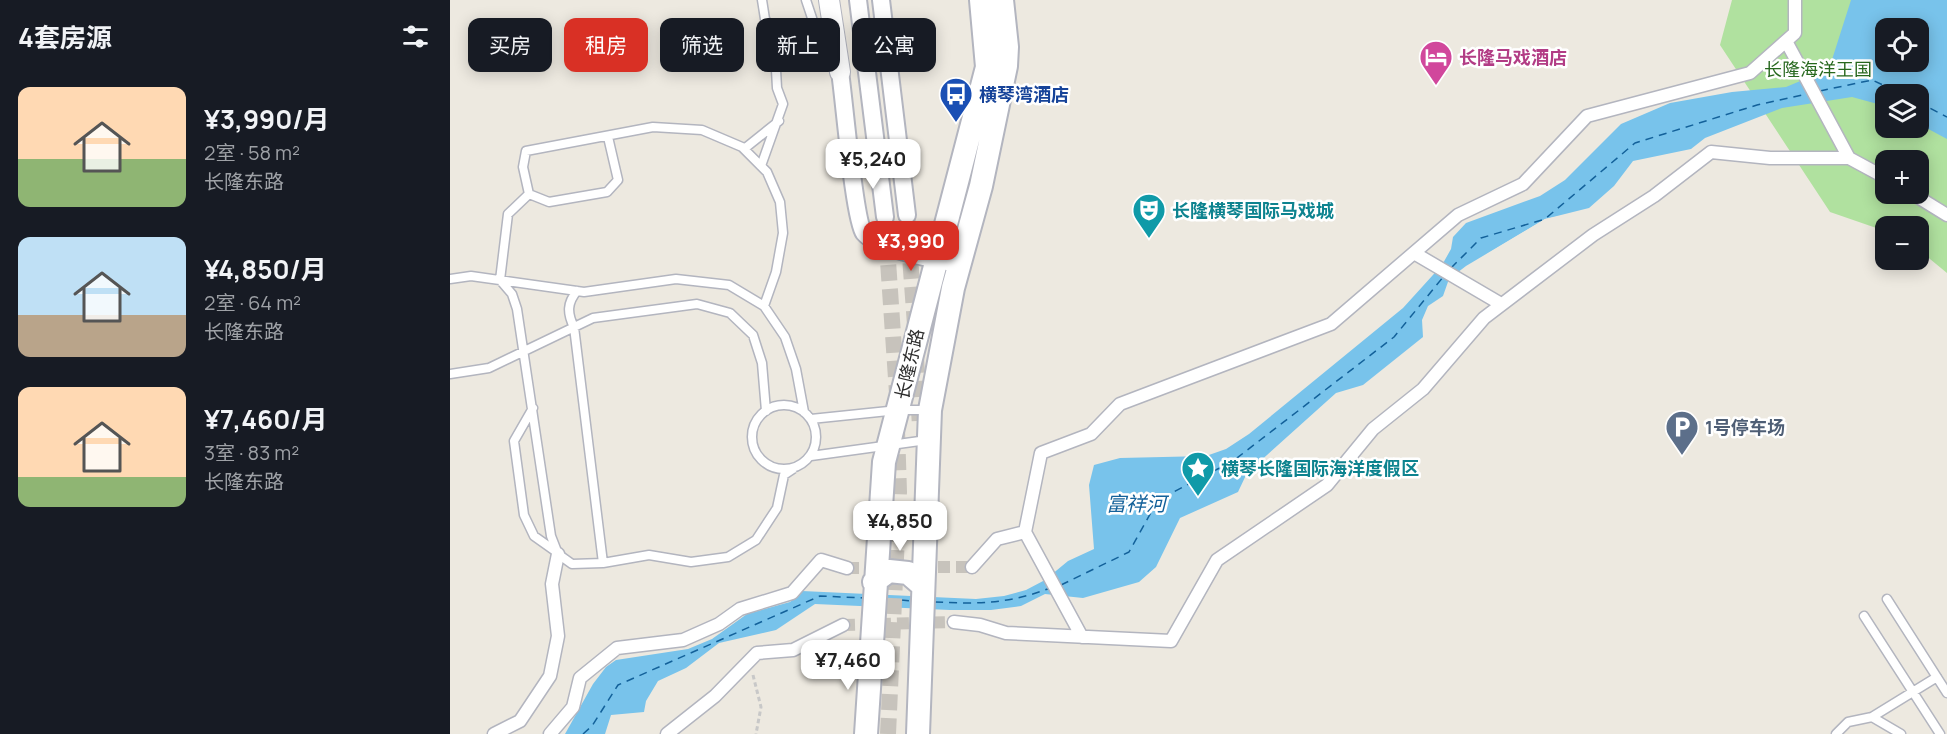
<!DOCTYPE html>
<html lang="zh">
<meta charset="utf-8">
<style>
:root{--surface:#171b24;--page:#20242c;--text:#f1f3f6;--muted:#9ea1a6;--accent:#d93025}
body{margin:0;font-family:Manrope,"Noto Sans SC",sans-serif;background:var(--page);color:var(--text);height:100vh;display:flex;flex-direction:column;font-size:22px;white-space:nowrap}
*{box-sizing:border-box;margin:0}
p{font-size:20px;color:var(--muted)}
.icon{flex:none;width:33px;height:33px;fill:none;stroke:currentColor;stroke-width:2;stroke-linecap:round;stroke-linejoin:round}
.map{position:relative;flex:1;overflow:hidden}
.side{display:flex;flex-direction:column;background:var(--surface);width:450px}
.side>*{flex:none}
.top-card{position:absolute;left:18px;top:18px;width:570px;height:54px;display:flex;gap:12px}
.fabs{position:absolute;left:1425px;top:18px;display:grid;gap:12px}
.fabs a{display:grid;place-items:center;width:54px;height:54px;border-radius:12px;background:var(--surface);box-shadow:0 3px 15px #0003;font-size:30px}
.price{position:absolute;translate:-50% -51px;padding:0 14px;border-radius:12px;background:#fff;color:#222;font-size:20px;line-height:39px;filter:drop-shadow(0 2px 3px #0008)}
.price::after{content:'';position:absolute;left:50%;top:36px;width:18px;height:14px;margin-left:-9px;background:inherit;clip-path:polygon(0 0,100% 0,50% 100%)}
.price.current{background:var(--accent);color:#fff}
ul{padding:0;list-style:none}
li{display:flex;align-items:center;gap:18px;height:150px;padding:0 18px}
li span{display:grid;place-items:center;flex:none;width:168px;height:120px;border-radius:12px;color:#555}
li>.icon{margin-inline-start:auto}
span .icon{width:72px;height:72px;fill:#fffc;stroke-width:1}
li b{font-size:26px}
h2{display:flex;justify-content:space-between;align-items:center;height:72px;padding:0 18px;font-size:26px}
.pill{padding:0 21px;border-radius:12px;background:var(--surface);box-shadow:0 3px 15px #0003;font-size:21px;line-height:54px}
.pill.current{background:var(--accent);color:#fff}
main{display:flex;flex:1;min-height:0}
.map>svg:first-child{display:block}
.green{fill:#b0e19f;fill-rule:evenodd}
.water{fill:#78c3eb;fill-rule:evenodd}
.pier{fill:#ede9e0}
.lines{fill:none;stroke-linecap:round;stroke-linejoin:round}
.ferry{stroke:#13619a;stroke-width:1.5;stroke-dasharray:8 6;stroke-linecap:butt}
.pedestrian-tunnel{stroke:#c7c3bc;stroke-width:12;stroke-dasharray:12 6;stroke-linecap:butt}
.minor-tunnel{stroke:#c7c3bc;stroke-width:16;stroke-dasharray:16 8;stroke-linecap:butt}
.service-casing{stroke:#b3b5bf;stroke-width:11}
.pedestrian-casing{stroke:#b3b5bf;stroke-width:15}
.minor-casing{stroke:#b3b5bf;stroke-width:20}
.tertiary-casing{stroke:#b3b5bf;stroke-width:22}
.secondary-casing{stroke:#b3b5bf;stroke-width:26}
.path{stroke:#c8c8c8;stroke-width:3;stroke-dasharray:4.5 3;stroke-linecap:butt}
.service{stroke:#fff;stroke-width:8}
.pedestrian{stroke:#fff;stroke-width:12}
.minor{stroke:#fff;stroke-width:16}
.tertiary{stroke:#fff;stroke-width:20}
.secondary{stroke:#fff;stroke-width:22}
.labels{text-anchor:middle;dominant-baseline:central;stroke-width:5;stroke-linejoin:round;paint-order:stroke}
.hotel-label{font-size:18px;font-weight:bold;fill:#b23c85;stroke:#fff;text-anchor:start}
.park-label{font-size:18px;fill:#27681e;stroke:#fff}
.transit-label{font-size:18px;font-weight:bold;fill:#164399;stroke:#fff;text-anchor:start}
.culture-label{font-size:18px;font-weight:bold;fill:#0d838f;stroke:#fff;text-anchor:start}
.street-label{font-size:18px;fill:#2d2d2d;stroke:#fff}
.service-label{font-size:18px;font-weight:bold;fill:#4e5e75;stroke:#fff;text-anchor:start}
.water-label{font-size:20px;font-style:italic;fill:#13619a;stroke:#fff}
</style>
<main>
<section class="side">
<h2>4套房源<svg class="icon" aria-label="filters" viewBox="0 0 24 24"><path d="M4 7h16M4 17h16"/><circle cx="9" cy="7" r="2"/><circle cx="15" cy="17" r="2"/></svg></h2>
<ul>
<li><span style="background:linear-gradient(#ffd9b3 60%,#8fb573 0)"><svg class="icon" aria-label="home" viewBox="0 0 24 24"><path d="M3 11l9-7 9 7M6 9v11h12V9"/></svg></span><div><b>¥3,990/月</b><p>2室 · 58 m²</p><p>长隆东路</p></div></li>
<li><span style="background:linear-gradient(#bfe0f5 65%,#b9a48a 0)"><svg class="icon" aria-label="home" viewBox="0 0 24 24"><path d="M3 11l9-7 9 7M6 9v11h12V9"/></svg></span><div><b>¥4,850/月</b><p>2室 · 64 m²</p><p>长隆东路</p></div></li>
<li><span style="background:linear-gradient(#ffd9b3 75%,#8fb573 0)"><svg class="icon" aria-label="home" viewBox="0 0 24 24"><path d="M3 11l9-7 9 7M6 9v11h12V9"/></svg></span><div><b>¥7,460/月</b><p>3室 · 83 m²</p><p>长隆东路</p></div></li>
</ul>
</section>
<div class="map">
<svg width="1497" height="734" viewBox="0 0 1497 734">
<rect width="100%" height="100%" fill="#ede9e0"/>
<path class="green" d="M 1282,0 L 1497,0 L 1497,273 L 1469,250 L 1468,226 L 1436,226 L 1435,231 L 1380,212 L 1270,45 ZM 1436,28 L 1468,28 L 1468,62 L 1436,62 ZM 1436,94 L 1468,94 L 1468,128 L 1436,128 ZM 1436,160 L 1468,160 L 1468,194 L 1436,194 Z"/>
<path class="water" d="M 1401,0 L 1497,0 L 1497,139 L 1469,124 L 1468,94 L 1436,94 L 1435,106 L 1402,97 L 1332,108 L 1255,138 L 1241,149 L 1183,161 L 1164,186 L 1139,208 L 1095,219 L 1016,266 L 999,279 L 993,296 L 978,306 L 972,320 L 973,337 L 913,385 L 886,393 L 797,473 L 788,492 L 730,518 L 706,567 L 689,582 L 633,598 L 595,594 L 571,606 L 541,610 L 500,610 L 365,604 L 326,630 L 269,643 L 236,668 L 208,681 L 196,701 L 194,712 L 161,715 L 155,734 L 115,734 L 143,684 L 156,667 L 166,660 L 238,649 L 262,639 L 297,614 L 340,602 L 352,591 L 526,599 L 554,596 L 576,590 L 595,580 L 618,561 L 644,549 L 639,485 L 644,465 L 670,458 L 756,456 L 776,449 L 799,434 L 953,308 L 992,265 L 1001,249 L 1003,237 L 1016,223 L 1090,196 L 1115,180 L 1171,124 L 1220,103 L 1282,92 L 1336,87 L 1379,69 ZM 1436,28 L 1468,28 L 1468,62 L 1436,62 Z"/>
<path class="pier" d="M 1125,213 L 1127,216 L 1096,222 L 1039,256 L 1037,254 L 1095,219 Z"/>
<g class="lines">
<path class="ferry" d="M 1370,91 L 1422,80 L 1453,94
M 1468,102 L 1497,117
M 1001,268 L 1031,238 L 1095,219 L 1185,143 L 1307,105 L 1357,94
M 611,585 L 679,552 L 708,500 L 783,461 L 944,337 L 994,276
M 437,599 L 462,601
M 485,602 C 528,604 559,604 600,588
M 133,734 L 142,726 L 168,685 L 370,596 L 414,598"/>
<path class="pedestrian-tunnel" d="M 470,567 L 522,567
M 397,568 L 431,568
M 393,625 L 504,622"/>
<path class="minor-tunnel" d="M 457,215 L 465,325
M 435,217 L 447,393
M 466,357 L 470,427
M 438,734 L 449,492 L 447,430"/>
<defs>
<path id="service" d="M 356,0 L 364,24 L 380,47
M 324,33 L 369,31
M 158,137 L 168,180 L 157,192 L 99,202 L 79,194 L 73,167 L 76,151 L 203,127 L 252,130 L 292,147 L 317,172 L 330,202 L 333,233 L 326,272 L 314,306
M 294,149 L 329,121
M 311,166 L 333,104 L 327,88 L 324,33 L 315,19 L 312,0
M 79,194 L 58,214 L 50,280 L 62,294 L 67,309 L 101,536 L 108,554 L 122,564 L 153,563 L 199,555 L 241,562 L 278,557 L 306,540 L 327,508 L 334,475 L 343,469
M 0,279 L 21,276 L 134,292 L 226,279 L 279,285 L 314,306 L 335,337 L 346,369 L 354,412
M 127,291 C 117,303 117,313 124,327 L 153,563
M 0,374 L 39,368 L 143,318 L 247,304 L 280,313 L 303,335 L 312,363 L 316,411
M302 437a32 32 0 1 1 64 0a32 32 0 1 1-64 0Z
M 83,408 L 64,441 L 74,515 L 84,536 L 108,553
M 361,419 L 448,410 L 480,410
M 361,456 L 477,440
M 1437,599 L 1497,693
M 1414,616 L 1490,734
M 1422,717 L 1451,734
M 1386,734 L 1398,722 L 1422,717 L 1487,677"/>
<path id="pedestrian" d="M 1336,41 L 1399,158
M 1463,194 L 1497,215
M 964,253 L 1051,304
M 575,532 L 632,637
M 522,567 L 547,539 L 575,532 L 591,453 L 641,434 L 670,404 L 881,324 L 1008,215 L 1073,184 L 1137,116 L 1300,73 L 1345,33 L 1345,0
M 504,622 L 530,625 L 556,633 L 721,641 L 767,560 L 877,485 L 923,429 L 973,389 L 1034,318 L 1143,235 L 1204,196 L 1261,152 L 1320,158 L 1399,158 L 1436,178
M 44,734 L 70,721 L 100,676 L 108,636 L 102,584 L 108,554
M 100,734 L 123,707 L 130,678 L 167,648 L 233,640 L 269,624 L 290,609 L 342,593 L 371,560 L 397,568
M 217,734 L 265,696 L 307,653 L 343,650 L 393,625"/>
<path id="minor" d="M 408,0 L 435,217
M 431,0 L 457,215
M 390,72 C 394,97 404,220 414,233 C 426,248 478,258 497,262"/>
<path id="tertiary" d="M 379,0 L 390,72"/>
<path id="secondary" d="M 424,582 L 439,571 L 458,573 L 473,586
M 416,734 L 434,462 L 537,67 L 531,0
M 468,734 L 480,410 L 503,288 L 531,186 L 556,66 L 557,47 L 552,0"/>
</defs>
<use href="#service" class="service-casing"/>
<use href="#pedestrian" class="pedestrian-casing"/>
<use href="#minor" class="minor-casing"/>
<use href="#tertiary" class="tertiary-casing"/>
<use href="#secondary" class="secondary-casing"/>
<path class="path" d="M 303,675 L 311,707 L 306,734"/>
<use href="#service" class="service"/>
<use href="#pedestrian" class="pedestrian"/>
<use href="#minor" class="minor"/>
<use href="#tertiary" class="tertiary"/>
<use href="#secondary" class="secondary"/>
</g>
<defs>
<symbol id="hotel-pin" viewBox="-11 -11 22 30"><path d="M0 17L-7.5 6A9.5 9.5 0 1 1 7.5 6Z" fill="#d1479c" stroke="#fff"/><path d="M-6-4.5h1.5V1H6V5H4.5V3h-9V5H-6ZM-4 0a1.8 1.8 0 1 1 3.6 0ZM.5 0V-2.5h3Q6-2.5 6 0Z" fill="#fff"/></symbol>
<symbol id="bus-pin" viewBox="-11 -11 22 30"><path d="M0 17L-7.5 6A9.5 9.5 0 1 1 7.5 6Z" fill="#1a4fb4" stroke="#fff"/><path d="M-5-6H5V4H4V6H2V4H-2V6H-4V4H-5ZM-3.5-4V0h7V-4ZM-3.5 1.2v1.5H-2V1.2ZM2 1.2v1.5H3.5V1.2Z" fill="#fff"/></symbol>
<symbol id="theatre-pin" viewBox="-11 -11 22 30"><path d="M0 17L-7.5 6A9.5 9.5 0 1 1 7.5 6Z" fill="#0f9aa8" stroke="#fff"/><path d="M-5-5.5Q0-4 5-5.5V0Q5 5 0 6Q-5 5-5 0ZM-3.3-2.5H-1v1.5H-3.3ZM1-2.5H3.3v1.5H1ZM-2.8 1Q0 5.5 2.8 1Z" fill="#fff"/></symbol>
<symbol id="parking-pin" viewBox="-11 -11 22 30"><path d="M0 17L-7.5 6A9.5 9.5 0 1 1 7.5 6Z" fill="#5c6f8a" stroke="#fff"/><path d="M-3.5-5.5H1a3.5 3.5 0 0 1 0 7H-1V5.5H-3.5ZM-1-3.4V-.6H.8a1.4 1.4 0 0 0 0-2.8Z" fill="#fff"/></symbol>
<symbol id="sight-pin" viewBox="-11 -11 22 30"><path d="M0 17L-7.5 6A9.5 9.5 0 1 1 7.5 6Z" fill="#0f9aa8" stroke="#fff"/><path d="M0-6L1.8-2.2L6-1.7L2.9 1.2L3.7 5.4L0 3.3L-3.7 5.4L-2.9 1.2L-6-1.7L-1.8-2.2Z" fill="#fff"/></symbol>
</defs>
<g fill-rule="evenodd">
<use href="#hotel-pin" x="967" y="38" width="38" height="52"/>
<use href="#bus-pin" x="487" y="75" width="38" height="52"/>
<use href="#theatre-pin" x="680" y="191" width="38" height="52"/>
<use href="#parking-pin" x="1213" y="408" width="38" height="52"/>
<use href="#sight-pin" x="729" y="449" width="38" height="52"/>
</g>
<g class="labels">
<g class="hotel-label">
<text x="1009" y="57">长隆马戏酒店</text>
</g>
<g class="park-label">
<text x="1368" y="69">长隆海洋王国</text>
</g>
<g class="transit-label">
<text x="529" y="94">横琴湾酒店</text>
</g>
<g class="culture-label">
<text x="722" y="210">长隆横琴国际马戏城</text>
<text x="771" y="468">横琴长隆国际海洋度假区</text>
</g>
<g class="street-label">
<text transform="translate(459 364) rotate(-77)">长隆东路</text>
</g>
<g class="service-label">
<text x="1255" y="427">1号停车场</text>
</g>
<g class="water-label">
<text x="686" y="503">富祥河</text>
</g>
</g>
</svg>
<div class="fabs">
<a><svg class="icon" aria-label="locate" viewBox="0 0 24 24"><circle cx="12" cy="12" r="6"/><path d="M12 2v4M12 18v4M2 12h4M18 12h4"/></svg></a>
<a><svg class="icon" aria-label="layers" viewBox="0 0 24 24"><path d="M12 4l9 5-9 5-9-5zM3 14l9 5 9-5"/></svg></a>
<a>+</a>
<a>−</a>
</div>
<b class="price" style="left:423px;top:190px">¥5,240</b>
<b class="price current" style="left:461px;top:272px">¥3,990</b>
<b class="price" style="left:450px;top:552px">¥4,850</b>
<b class="price" style="left:398px;top:691px">¥7,460</b>
<div class="top-card">
<a class="pill">买房</a>
<a class="pill current">租房</a>
<a class="pill">筛选</a>
<a class="pill">新上</a>
<a class="pill">公寓</a>
</div>
</div>
</main>
